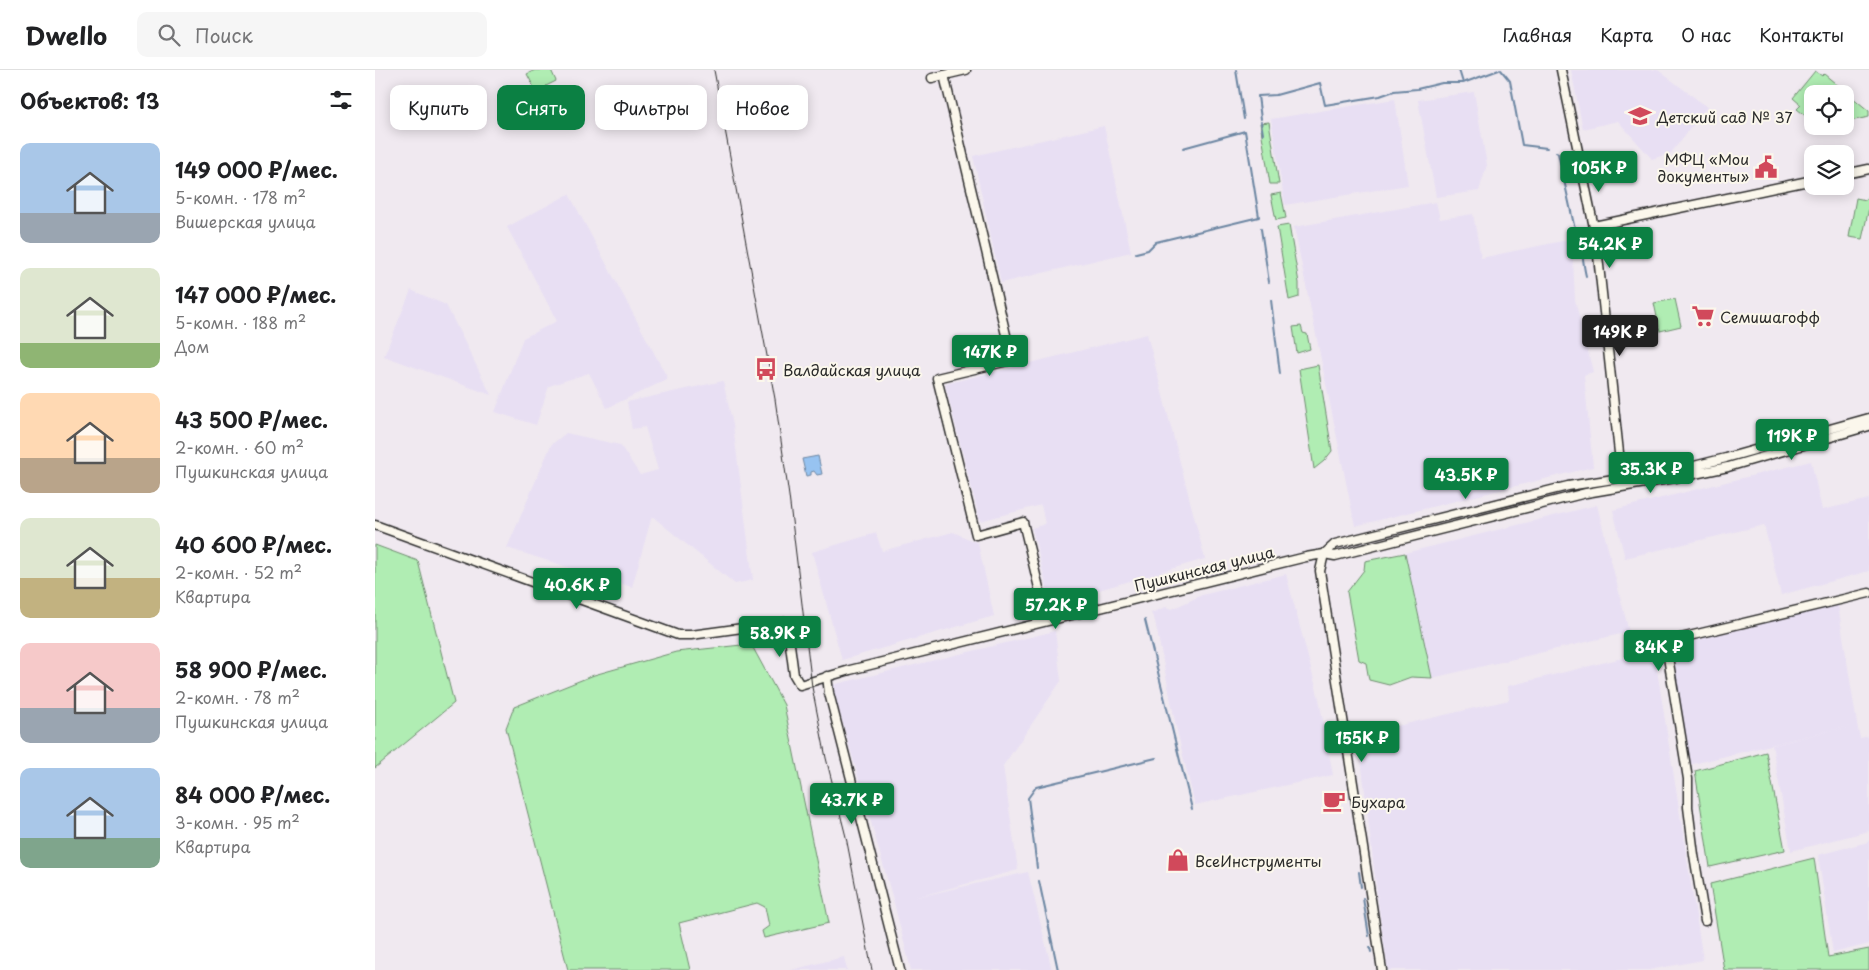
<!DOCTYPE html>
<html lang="ru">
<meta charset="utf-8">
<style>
:root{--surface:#fff;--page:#f6f6f6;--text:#202124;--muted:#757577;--line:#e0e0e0;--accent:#0b8043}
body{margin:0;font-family:"Playpen Sans",sans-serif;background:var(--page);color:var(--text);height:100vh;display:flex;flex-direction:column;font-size:19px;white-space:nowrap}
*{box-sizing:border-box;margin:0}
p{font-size:16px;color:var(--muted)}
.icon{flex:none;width:28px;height:28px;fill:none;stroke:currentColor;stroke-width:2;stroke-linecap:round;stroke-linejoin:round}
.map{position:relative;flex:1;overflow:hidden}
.details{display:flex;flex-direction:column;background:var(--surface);width:375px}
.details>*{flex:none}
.top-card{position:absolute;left:15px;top:15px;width:475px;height:45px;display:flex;gap:10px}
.fabs{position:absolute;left:1429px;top:15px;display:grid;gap:10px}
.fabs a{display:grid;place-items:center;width:50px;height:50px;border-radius:10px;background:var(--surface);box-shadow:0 2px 12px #0003;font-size:25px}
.price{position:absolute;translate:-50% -42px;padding:0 11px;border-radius:5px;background:var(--accent);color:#fff;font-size:16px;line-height:32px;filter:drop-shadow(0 1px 2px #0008)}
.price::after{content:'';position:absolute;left:50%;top:30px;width:15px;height:11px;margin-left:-8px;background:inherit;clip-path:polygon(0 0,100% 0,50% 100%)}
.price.selected{background:#222;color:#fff}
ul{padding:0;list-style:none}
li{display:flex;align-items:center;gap:15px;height:125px;padding:0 20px}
li span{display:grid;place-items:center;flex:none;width:140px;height:100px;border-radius:10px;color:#555}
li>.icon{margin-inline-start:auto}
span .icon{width:60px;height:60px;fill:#fffc;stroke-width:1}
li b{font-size:21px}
h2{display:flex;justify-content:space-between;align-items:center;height:60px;padding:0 20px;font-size:21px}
.tag{padding:0 18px;border-radius:10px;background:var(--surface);box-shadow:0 2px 12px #0003;font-size:18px;line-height:45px}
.tag.selected{background:var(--accent);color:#fff}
header{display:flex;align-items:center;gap:30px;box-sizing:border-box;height:70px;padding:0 25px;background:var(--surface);border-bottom:1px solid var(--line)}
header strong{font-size:24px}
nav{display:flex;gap:28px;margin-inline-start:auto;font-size:18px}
.search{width:350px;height:45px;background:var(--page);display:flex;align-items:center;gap:12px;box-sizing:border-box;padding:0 18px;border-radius:10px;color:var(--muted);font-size:19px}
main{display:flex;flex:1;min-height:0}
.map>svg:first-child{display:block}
.built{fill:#e8dff3}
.green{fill:#b0edb3;stroke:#6e8c6f}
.water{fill:#97c3f1;stroke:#6c86a2}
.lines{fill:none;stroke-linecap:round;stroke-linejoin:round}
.stream{stroke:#6c86a2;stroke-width:2}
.street-casing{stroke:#2b2b2b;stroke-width:11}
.street{stroke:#fbf7ec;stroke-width:8}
.tram{stroke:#2b2b2b;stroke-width:1}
.labels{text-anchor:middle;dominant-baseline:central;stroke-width:4;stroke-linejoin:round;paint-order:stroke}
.poi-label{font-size:15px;fill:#2b2b2b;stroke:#fbf7ec;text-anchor:start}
.street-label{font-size:15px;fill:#2b2b2b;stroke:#fbf7ec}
</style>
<header>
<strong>Dwello</strong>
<div class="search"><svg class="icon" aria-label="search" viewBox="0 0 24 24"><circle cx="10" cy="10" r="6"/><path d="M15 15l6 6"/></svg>Поиск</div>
<nav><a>Главная</a><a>Карта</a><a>О нас</a><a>Контакты</a></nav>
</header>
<main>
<section class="details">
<h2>Объектов: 13<svg class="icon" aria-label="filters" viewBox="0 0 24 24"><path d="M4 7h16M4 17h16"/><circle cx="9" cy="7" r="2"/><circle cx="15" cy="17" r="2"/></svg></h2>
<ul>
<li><span style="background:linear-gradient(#a9c7e8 70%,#9aa5b1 0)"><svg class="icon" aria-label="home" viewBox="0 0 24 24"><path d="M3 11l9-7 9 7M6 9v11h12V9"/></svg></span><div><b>149 000 ₽/мес.</b><p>5-комн. · 178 m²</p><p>Вишерская улица</p></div></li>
<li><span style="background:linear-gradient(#dfe7d0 75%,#8fb573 0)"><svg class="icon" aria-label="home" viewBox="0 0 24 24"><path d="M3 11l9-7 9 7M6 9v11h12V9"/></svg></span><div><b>147 000 ₽/мес.</b><p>5-комн. · 188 m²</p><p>Дом</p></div></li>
<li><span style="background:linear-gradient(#ffd9b3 65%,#b9a48a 0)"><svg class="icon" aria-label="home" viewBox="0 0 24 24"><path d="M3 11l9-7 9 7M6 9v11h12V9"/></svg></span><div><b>43 500 ₽/мес.</b><p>2-комн. · 60 m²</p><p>Пушкинская улица</p></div></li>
<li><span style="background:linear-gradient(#dfe7d0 60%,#c2b280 0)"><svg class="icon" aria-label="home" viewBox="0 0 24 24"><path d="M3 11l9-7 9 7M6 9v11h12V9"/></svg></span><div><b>40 600 ₽/мес.</b><p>2-комн. · 52 m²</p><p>Квартира</p></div></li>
<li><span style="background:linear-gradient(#f6c9c9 65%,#9aa5b1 0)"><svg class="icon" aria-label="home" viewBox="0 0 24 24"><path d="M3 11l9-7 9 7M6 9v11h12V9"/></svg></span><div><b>58 900 ₽/мес.</b><p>2-комн. · 78 m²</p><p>Пушкинская улица</p></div></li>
<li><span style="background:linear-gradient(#a9c7e8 70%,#7fa58c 0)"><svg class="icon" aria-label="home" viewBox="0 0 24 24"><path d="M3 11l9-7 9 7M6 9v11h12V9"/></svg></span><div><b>84 000 ₽/мес.</b><p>3-комн. · 95 m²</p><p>Квартира</p></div></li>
</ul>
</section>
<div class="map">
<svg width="1494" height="900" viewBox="0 0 1494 900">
<rect width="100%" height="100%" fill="#f0e9f0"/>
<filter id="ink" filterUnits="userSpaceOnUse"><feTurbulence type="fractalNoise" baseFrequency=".02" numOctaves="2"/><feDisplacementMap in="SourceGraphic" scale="10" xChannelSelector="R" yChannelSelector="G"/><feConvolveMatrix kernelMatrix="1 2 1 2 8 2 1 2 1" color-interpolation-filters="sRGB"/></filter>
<g filter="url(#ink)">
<path class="built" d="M 1196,0 L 1283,0 L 1332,37 L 1296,83 L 1277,89 L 1243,51 L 1208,59 Z
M 1099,22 L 1112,95 L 1104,121 L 1061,127 L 1043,30 Z
M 1020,29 L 1033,115 L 910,135 L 896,49 Z
M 729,56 L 756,182 L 626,213 L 598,86 Z
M 194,124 L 293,309 L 232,338 L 214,303 L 174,316 L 161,355 L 120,342 L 148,268 L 182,251 L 132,157 Z
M 1061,132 L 1065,149 L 1098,144 L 1106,188 L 1197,169 L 1200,230 L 1218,302 L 1209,305 L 1218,397 L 980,456 L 919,157 Z
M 36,220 L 71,235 L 116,325 L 9,286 Z
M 772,264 L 830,489 L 676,534 L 657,458 L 670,454 L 666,435 L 605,451 L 570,314 Z
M 348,311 L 358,355 L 378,510 L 360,514 L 277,446 L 257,517 L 132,478 L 176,375 L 191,363 L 245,375 L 265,405 L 283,400 L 270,357 L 257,359 L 252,332 Z
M 1436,391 L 1447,440 L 1494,429 L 1494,501 L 1406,525 L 1389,455 L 1250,488 L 1238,440 Z
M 1222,435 L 1254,562 L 1057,608 L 1030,483 Z
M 578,462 L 603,473 L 619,546 L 467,590 L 437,482 L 501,463 L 507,481 Z
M 911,504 L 944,629 L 958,705 L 820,735 L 802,661 L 780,551 L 776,543 L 791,537 L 797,539 L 827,525 Z
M 1463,535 L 1482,654 L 1314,695 L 1297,583 L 1302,575 Z
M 680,561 L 686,611 L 628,696 L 643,800 L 542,827 L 653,802 L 677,900 L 536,900 L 519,833 L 457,615 Z
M 1272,582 L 1280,587 L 1328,890 L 1274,900 L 1013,900 L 1004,840 L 985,681 L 979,666 L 1134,630 L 1133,616 Z
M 1482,654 L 1485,668 L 1494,666 L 1494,761 L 1416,781 L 1397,675 Z
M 1494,770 L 1494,874 L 1458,883 L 1443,785 L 1493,772 Z
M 469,887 L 472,900 L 416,900 Z"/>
<path class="green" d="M 160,0 L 176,0 L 181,11 L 171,16 L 183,39 L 173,44 L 152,4 Z
M 1440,1 L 1447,6 L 1449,4 L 1494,41 L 1494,47 L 1470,52 L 1470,24 L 1438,24 L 1437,51 L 1422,39 L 1426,35 L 1418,28 Z
M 894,52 L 904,114 L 895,114 L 885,53 Z
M 1494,122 L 1494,138 L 1487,169 L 1474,167 L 1481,128 L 1491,130 Z
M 906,123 L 911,148 L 901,150 L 896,125 Z
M 914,155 L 924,213 L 924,227 L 914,230 L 902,157 Z
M 1300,229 L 1306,256 L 1285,261 L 1279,233 Z
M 926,256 L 928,263 L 932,264 L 935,279 L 922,283 L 918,257 Z
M 943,295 L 957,381 L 949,391 L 939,399 L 924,299 Z
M 0,475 L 43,491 L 79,633 L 0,698 Z
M 1030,483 L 1057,608 L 1036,607 L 1014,615 L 994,610 L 991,593 L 984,590 L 972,522 L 989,500 L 990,491 Z
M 376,574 L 409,635 L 454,853 L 389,868 L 387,861 L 394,856 L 390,837 L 382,833 L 304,853 L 315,900 L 193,900 L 131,658 L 139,637 L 219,605 L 301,582 Z
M 1391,682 L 1410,780 L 1335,797 L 1320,701 Z
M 1439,788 L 1453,887 L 1494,879 L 1494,900 L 1349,900 L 1335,814 Z"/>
<path class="water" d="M 443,386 L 447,404 L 442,405 L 439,401 L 436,402 L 436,405 L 431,406 L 427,389 Z"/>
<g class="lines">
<path class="stream" d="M 861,0 L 869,49
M 1084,0 L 1088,13
M 1126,0 L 1135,11 L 1147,75 L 1172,78
M 886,49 L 883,26 L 901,25 L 945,13 L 950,35 L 1005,26 L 1019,21 L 1042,19 L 1067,13 L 1088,13 L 1124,0
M 886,52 L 888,64
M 1181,82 L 1183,83 L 1199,155
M 886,159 L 894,212
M 1200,165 C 1209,178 1207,191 1211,206
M 761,183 L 773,180 L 781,172 L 884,147 L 870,61 L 808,78
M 896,230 L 905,304
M 770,550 L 817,739
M 662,798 L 653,728 L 661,717 L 781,688
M 984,802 L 986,817
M 664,811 L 683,900
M 988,828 L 994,866
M 995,877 L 996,882"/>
<defs>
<path id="street" d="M 1186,0 L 1221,167 L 1247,411
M 569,5 L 637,290 L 562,308 L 601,465 L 648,452 L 672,551
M 557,8 L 591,0
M 1470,104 L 1494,99
M 1219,156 L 1438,110
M 0,455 L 303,565 L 316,565 L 412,552 L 419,605 L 425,615 L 475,600 L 931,487 L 949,484 L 960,486 L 1211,423 L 1300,408 L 1353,397 L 1494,356
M 949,484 L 960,474 L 1193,416 L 1311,398 L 1351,388 L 1494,348
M 949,484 L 945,501 L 1007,900
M 452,606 L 454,623 L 525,900
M 1330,851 L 1319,785 L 1313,737 L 1313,709 L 1293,587 L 1293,571 L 1494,523"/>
</defs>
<use href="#street" class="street-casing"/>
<use href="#street" class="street"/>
<path class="tram" d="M 339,0 L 400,329 L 414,426 L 437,617 L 451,688 L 471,767 L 497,900"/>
</g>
</g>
<defs>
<symbol id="school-bare" viewBox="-9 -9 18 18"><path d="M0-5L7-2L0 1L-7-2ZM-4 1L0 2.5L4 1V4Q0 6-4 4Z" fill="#d1495b" stroke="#fbf7ec" stroke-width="2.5" paint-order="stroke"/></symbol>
<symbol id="civic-bare" viewBox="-9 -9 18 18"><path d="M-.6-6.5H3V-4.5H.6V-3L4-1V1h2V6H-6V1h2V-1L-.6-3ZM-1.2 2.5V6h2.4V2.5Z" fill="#d1495b" stroke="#fbf7ec" stroke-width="2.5" paint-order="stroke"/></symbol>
<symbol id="supermarket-bare" viewBox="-9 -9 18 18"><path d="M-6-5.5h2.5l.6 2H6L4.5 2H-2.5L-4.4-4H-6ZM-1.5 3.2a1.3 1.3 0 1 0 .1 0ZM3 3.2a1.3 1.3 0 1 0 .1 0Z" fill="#d1495b" stroke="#fbf7ec" stroke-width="2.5" paint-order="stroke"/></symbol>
<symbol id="bus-bare" viewBox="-9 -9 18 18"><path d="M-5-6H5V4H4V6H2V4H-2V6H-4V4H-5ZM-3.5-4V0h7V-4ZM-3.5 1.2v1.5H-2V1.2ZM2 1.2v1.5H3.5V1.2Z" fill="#d1495b" stroke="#fbf7ec" stroke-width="2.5" paint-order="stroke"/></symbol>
<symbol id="cafe-bare" viewBox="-9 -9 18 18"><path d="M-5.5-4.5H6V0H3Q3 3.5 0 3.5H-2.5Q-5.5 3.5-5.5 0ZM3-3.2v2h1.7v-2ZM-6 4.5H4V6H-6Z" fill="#d1495b" stroke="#fbf7ec" stroke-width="2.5" paint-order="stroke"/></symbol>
<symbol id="shop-bare" viewBox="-9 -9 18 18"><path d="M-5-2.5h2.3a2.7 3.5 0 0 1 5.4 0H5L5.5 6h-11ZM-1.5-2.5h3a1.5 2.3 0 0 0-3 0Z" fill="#d1495b" stroke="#fbf7ec" stroke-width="2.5" paint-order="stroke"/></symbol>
</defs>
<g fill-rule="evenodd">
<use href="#school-bare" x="1249" y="30" width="32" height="32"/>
<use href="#civic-bare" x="1375" y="81" width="32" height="32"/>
<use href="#supermarket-bare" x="1312" y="230" width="32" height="32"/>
<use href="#bus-bare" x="375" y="283" width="32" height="32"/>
<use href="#cafe-bare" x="943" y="715" width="32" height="32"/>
<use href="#shop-bare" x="787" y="774" width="32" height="32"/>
</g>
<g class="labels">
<g class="poi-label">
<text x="1282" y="46">Детский сад № 37</text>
<text x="1374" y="88" text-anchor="end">МФЦ «Мои<tspan x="1374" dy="17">документы»</tspan></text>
<text x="1345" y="246">Семишагофф</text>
<text x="408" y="299">Валдайская улица</text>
<text x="976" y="731">Бухара</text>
<text x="820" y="790">ВсеИнструменты</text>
</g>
<g class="street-label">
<text transform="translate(829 498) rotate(-14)">Пушкинская улица</text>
</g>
</g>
</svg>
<div class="fabs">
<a><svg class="icon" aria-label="locate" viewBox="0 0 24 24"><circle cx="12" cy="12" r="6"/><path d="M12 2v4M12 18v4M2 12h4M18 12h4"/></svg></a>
<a><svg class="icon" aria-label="layers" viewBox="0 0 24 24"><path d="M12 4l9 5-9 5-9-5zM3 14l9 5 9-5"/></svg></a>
</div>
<b class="price" style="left:1224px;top:123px">105K ₽</b>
<b class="price" style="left:1235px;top:199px">54.2K ₽</b>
<b class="price selected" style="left:1245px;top:287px">149K ₽</b>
<b class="price" style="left:615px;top:307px">147K ₽</b>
<b class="price" style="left:1417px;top:391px">119K ₽</b>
<b class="price" style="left:1276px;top:424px">35.3K ₽</b>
<b class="price" style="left:1091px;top:430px">43.5K ₽</b>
<b class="price" style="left:202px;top:540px">40.6K ₽</b>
<b class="price" style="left:681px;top:560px">57.2K ₽</b>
<b class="price" style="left:405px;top:588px">58.9K ₽</b>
<b class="price" style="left:1284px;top:602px">84K ₽</b>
<b class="price" style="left:987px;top:693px">155K ₽</b>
<b class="price" style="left:477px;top:755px">43.7K ₽</b>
<div class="top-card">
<a class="tag">Купить</a>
<a class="tag selected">Снять</a>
<a class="tag">Фильтры</a>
<a class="tag">Новое</a>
</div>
</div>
</main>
